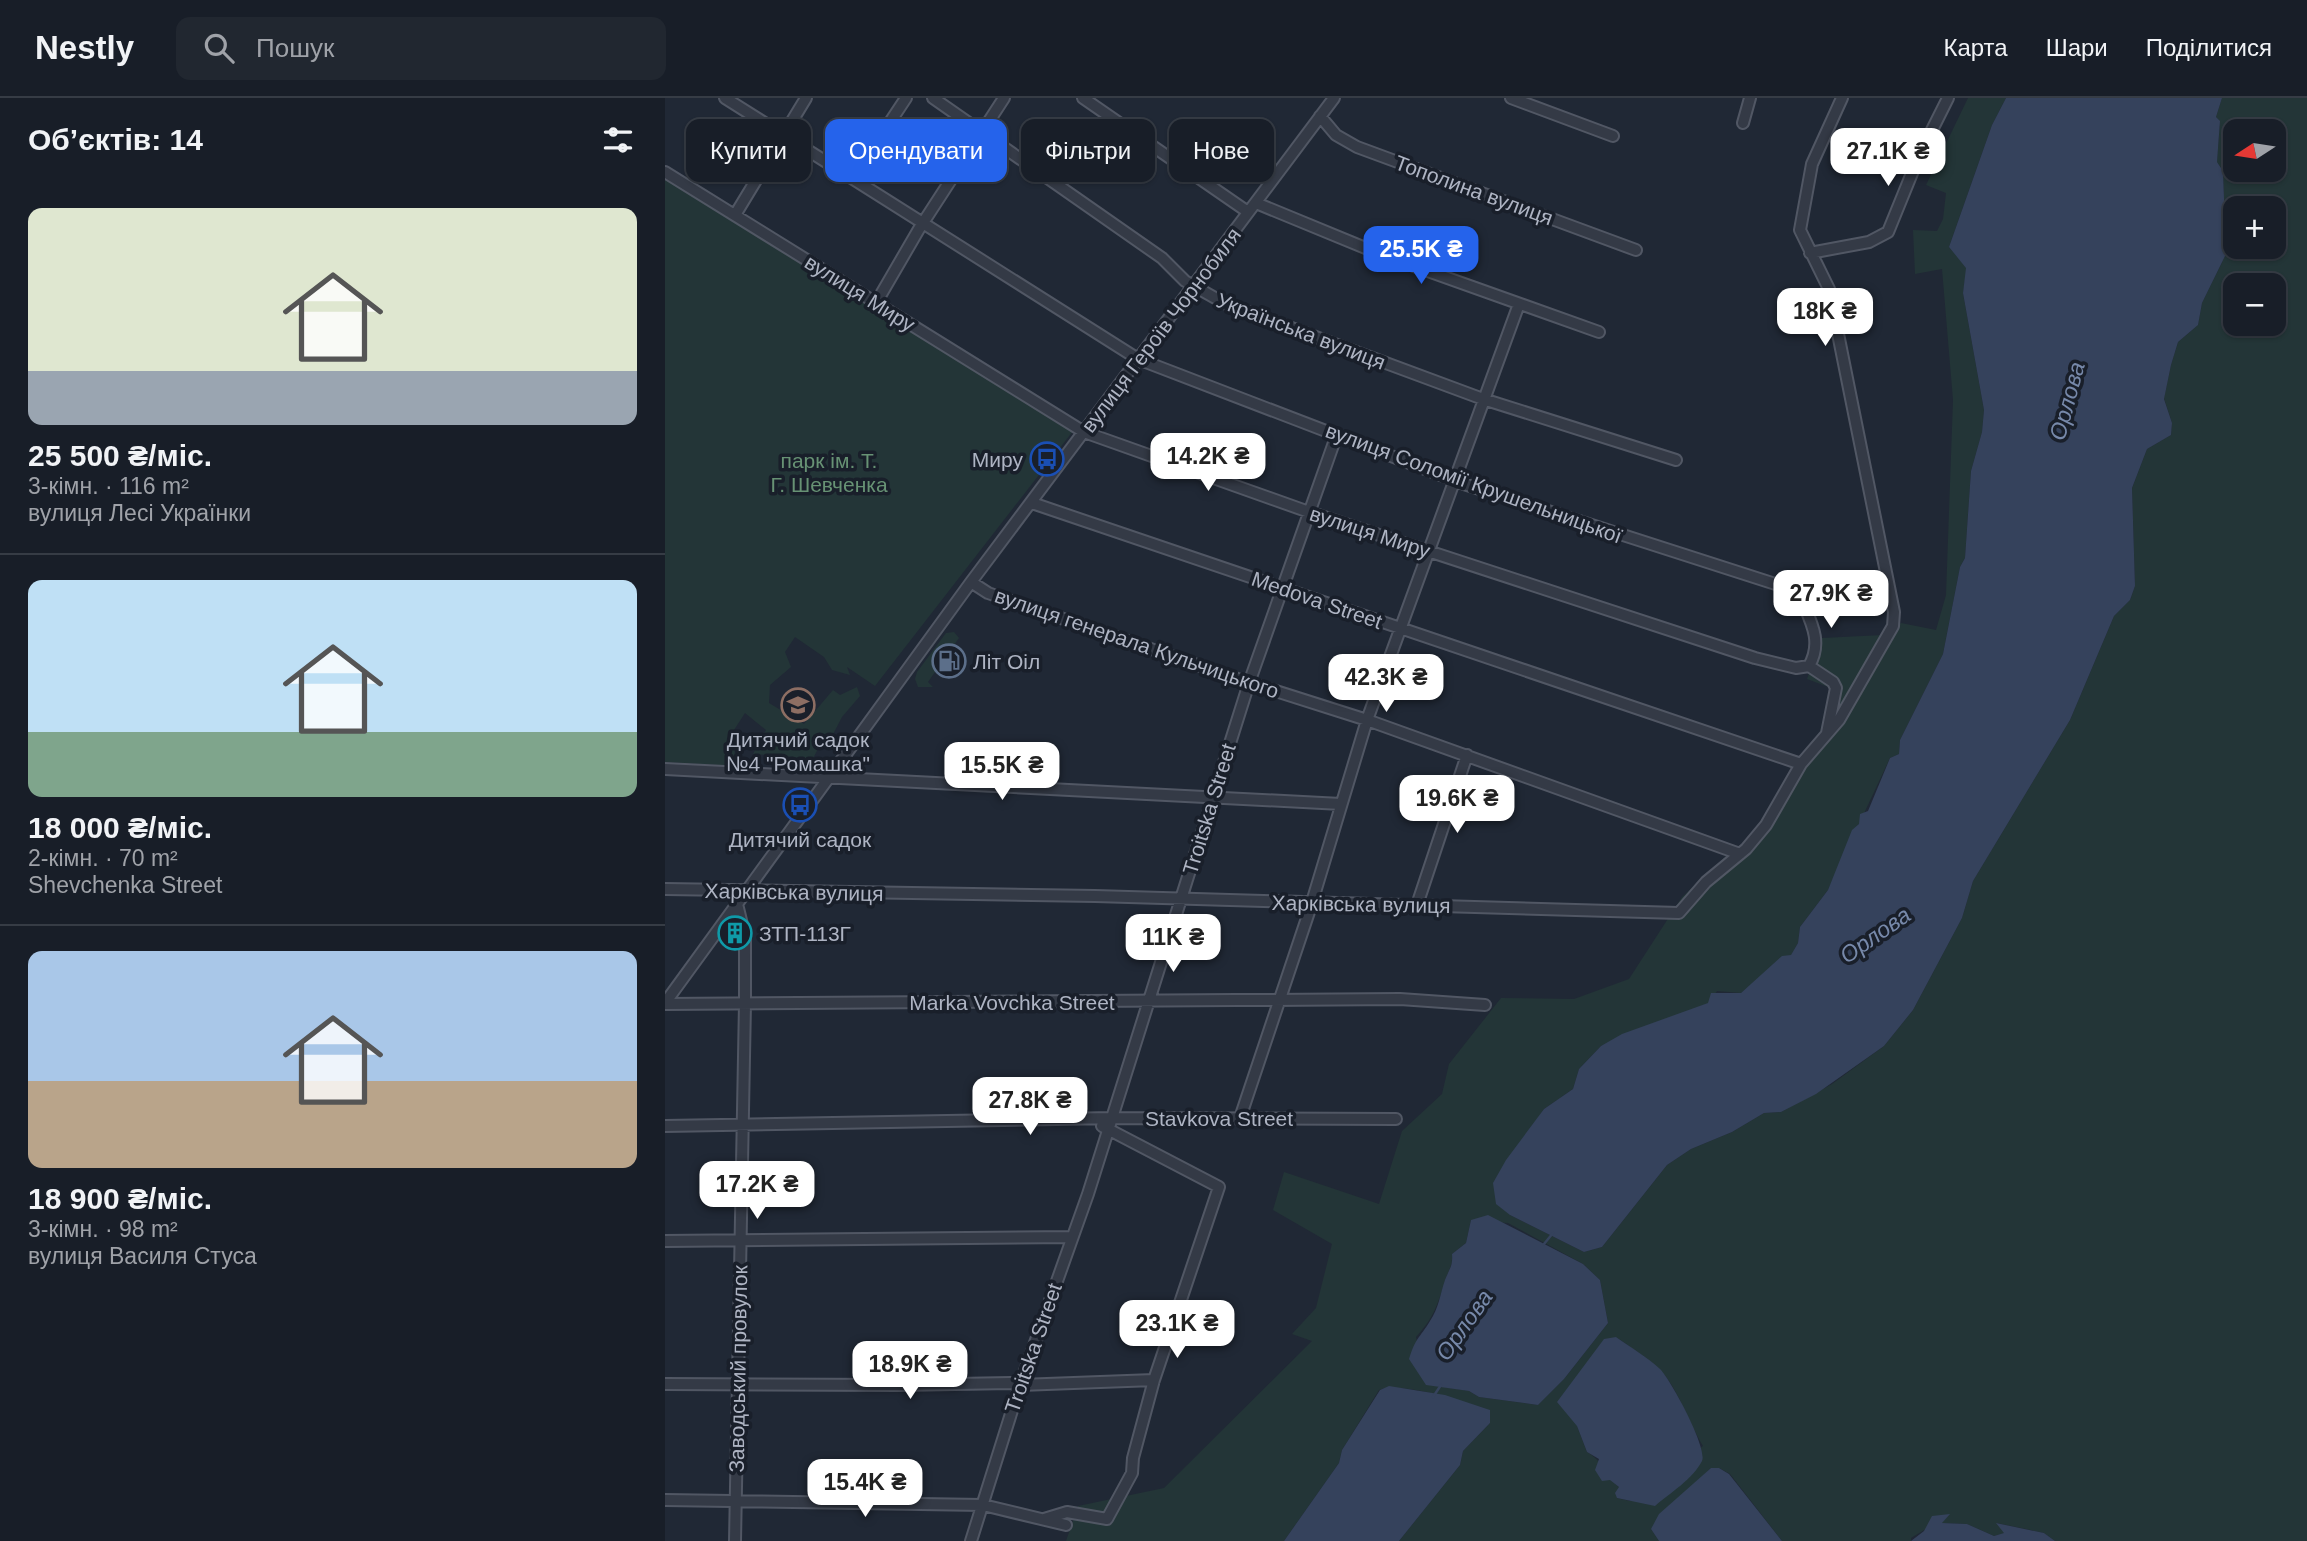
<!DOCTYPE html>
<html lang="uk">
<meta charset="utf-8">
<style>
:root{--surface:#181e28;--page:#212730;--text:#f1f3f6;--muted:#9fa2a8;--line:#363c45;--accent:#2563eb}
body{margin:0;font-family:Arial,sans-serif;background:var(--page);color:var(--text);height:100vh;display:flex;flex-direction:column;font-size:26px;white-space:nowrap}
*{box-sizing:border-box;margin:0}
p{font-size:23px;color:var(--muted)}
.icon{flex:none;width:38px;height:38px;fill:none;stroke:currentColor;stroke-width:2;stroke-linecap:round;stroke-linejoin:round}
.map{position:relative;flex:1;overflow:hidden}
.drawer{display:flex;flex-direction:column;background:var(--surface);width:665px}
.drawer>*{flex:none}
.banner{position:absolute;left:21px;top:21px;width:665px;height:63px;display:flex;gap:14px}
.needle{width:46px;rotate:258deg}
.buttons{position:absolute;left:1558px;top:21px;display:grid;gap:14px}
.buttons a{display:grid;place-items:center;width:63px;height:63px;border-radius:14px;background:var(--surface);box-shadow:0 2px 5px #0004,0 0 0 2px var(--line);font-size:35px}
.price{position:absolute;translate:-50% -60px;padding:0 16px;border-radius:14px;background:#fff;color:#222;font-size:23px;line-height:46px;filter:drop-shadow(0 2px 4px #0008)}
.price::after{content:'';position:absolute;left:50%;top:42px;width:21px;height:16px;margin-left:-10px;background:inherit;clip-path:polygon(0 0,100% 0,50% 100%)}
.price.active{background:var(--accent);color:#fff}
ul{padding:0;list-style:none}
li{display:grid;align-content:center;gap:14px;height:371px;padding:0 28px}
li+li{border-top:2px solid var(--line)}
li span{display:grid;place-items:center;height:217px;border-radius:14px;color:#555}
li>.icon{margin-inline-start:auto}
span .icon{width:126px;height:126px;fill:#fffc;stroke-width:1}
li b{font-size:30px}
h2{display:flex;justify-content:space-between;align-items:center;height:84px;padding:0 28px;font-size:30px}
.tag{padding:0 24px;border-radius:14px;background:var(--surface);box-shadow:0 2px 5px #0004,0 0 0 2px var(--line);font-size:24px;line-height:63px}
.tag.active{background:var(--accent);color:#fff}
header{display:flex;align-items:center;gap:42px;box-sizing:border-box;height:98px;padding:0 35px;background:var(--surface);border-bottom:2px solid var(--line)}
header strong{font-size:33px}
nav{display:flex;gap:38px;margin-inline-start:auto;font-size:24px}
.search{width:490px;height:63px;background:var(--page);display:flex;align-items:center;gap:18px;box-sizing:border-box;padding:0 24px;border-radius:14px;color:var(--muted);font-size:26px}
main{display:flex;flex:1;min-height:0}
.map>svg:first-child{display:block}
.green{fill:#233537;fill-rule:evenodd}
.water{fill:#35425c}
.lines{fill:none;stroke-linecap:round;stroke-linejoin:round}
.stream{stroke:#35425c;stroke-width:2.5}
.minor-casing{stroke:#515764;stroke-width:14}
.minor{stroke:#343a46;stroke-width:10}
.labels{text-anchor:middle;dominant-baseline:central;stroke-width:7;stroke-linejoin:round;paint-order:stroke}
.street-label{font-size:21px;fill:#aeb4c3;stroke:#191f2a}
.poi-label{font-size:21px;fill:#aeb4c3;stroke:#191f2a;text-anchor:start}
.park-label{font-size:21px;fill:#679274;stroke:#191f2a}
.water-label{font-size:23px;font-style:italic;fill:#7789aa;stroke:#191f2a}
</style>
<header>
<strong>Nestly</strong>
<div class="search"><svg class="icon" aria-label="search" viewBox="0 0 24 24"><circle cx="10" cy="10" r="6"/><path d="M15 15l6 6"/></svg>Пошук</div>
<nav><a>Карта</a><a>Шари</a><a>Поділитися</a></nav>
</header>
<main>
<section class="drawer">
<h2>Об’єктів: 14<svg class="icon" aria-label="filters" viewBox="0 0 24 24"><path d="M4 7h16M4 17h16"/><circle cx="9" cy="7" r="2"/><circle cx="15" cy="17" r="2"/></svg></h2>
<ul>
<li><span style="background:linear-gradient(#dfe7d0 75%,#9aa5b1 0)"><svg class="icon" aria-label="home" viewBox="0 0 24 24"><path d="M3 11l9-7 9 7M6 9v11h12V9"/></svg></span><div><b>25 500 ₴/міс.</b><p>3-кімн. · 116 m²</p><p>вулиця Лесі Українки</p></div></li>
<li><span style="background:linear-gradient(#bfe0f5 70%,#7fa58c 0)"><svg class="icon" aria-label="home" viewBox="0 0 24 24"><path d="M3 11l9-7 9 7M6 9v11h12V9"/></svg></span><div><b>18 000 ₴/міс.</b><p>2-кімн. · 70 m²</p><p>Shevchenka Street</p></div></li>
<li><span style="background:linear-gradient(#a9c7e8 60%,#b9a48a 0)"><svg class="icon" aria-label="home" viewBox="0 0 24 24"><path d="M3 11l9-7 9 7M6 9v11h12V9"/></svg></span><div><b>18 900 ₴/міс.</b><p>3-кімн. · 98 m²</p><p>вулиця Василя Стуса</p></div></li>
</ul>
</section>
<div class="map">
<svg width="1642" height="1443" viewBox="0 0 1642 1443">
<rect width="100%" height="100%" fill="#202835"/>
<path class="green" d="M 1303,0 L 1341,0 L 1327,27 L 1284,149 L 1302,170 L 1298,195 L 1319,312 L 1317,334 L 1306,373 L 1300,460 L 1295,469 L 1278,556 L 1235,642 L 1234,656 L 1225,660 L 1163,792 L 1135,829 L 1133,845 L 1126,858 L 1115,863 L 1076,895 L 1052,893 L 1044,905 L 936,948 L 914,971 L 908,991 L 879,1011 L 865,1032 L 845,1117 L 919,1154 L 937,1149 L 1002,1067 L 1026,1051 L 1067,1034 L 1099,1015 L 1116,1014 L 1167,986 L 1219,948 L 1248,912 L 1297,820 L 1308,783 L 1405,622 L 1449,518 L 1465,502 L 1470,488 L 1467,390 L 1482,351 L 1506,337 L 1507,325 L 1499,300 L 1506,267 L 1513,244 L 1533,227 L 1537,205 L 1561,156 L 1558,73 L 1552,64 L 1555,23 L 1551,19 L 1557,0 L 1642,0 L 1642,1443 L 1390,1443 L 1379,1435 L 1332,1425 L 1340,1435 L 1329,1438 L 1302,1426 L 1276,1425 L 1284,1417 L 1246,1440 L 1246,1443 L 1117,1443 L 1065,1376 L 1054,1370 L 1046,1370 L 986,1431 L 994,1443 L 734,1443 L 795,1367 L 798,1353 L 825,1325 L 824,1312 C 801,1304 735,1283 714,1292 L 677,1352 L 674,1365 L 619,1443 L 401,1443 L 413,1408 L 499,1390 L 647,1243 L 627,1236 L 651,1210 L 667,1146 L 608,1112 L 619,1074 L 714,1106 L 737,1033 L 777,996 L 784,966 L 836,900 L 909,901 L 964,881 L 1017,799 L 1060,759 L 1082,745 L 1155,635 L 1166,590 L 1142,581 L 1157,540 L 1218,537 L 1236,525 L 1271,532 L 1281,497 L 1288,302 L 1277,171 L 1250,176 L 1248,132 L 1272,133 L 1278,121 L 1281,95 L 1261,87 ZM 1570,33 L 1608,33 L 1608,72 L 1570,72 ZM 1570,110 L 1608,110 L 1608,149 L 1570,149 ZM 1570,187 L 1608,187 L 1608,226 L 1570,226 ZM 806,1122 L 843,1125 L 918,1166 L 935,1182 L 943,1225 L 899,1281 L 873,1307 L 814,1299 L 804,1293 L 761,1286 L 751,1239 C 768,1221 773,1206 780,1183 C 783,1172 788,1169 787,1156 L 801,1145 ZM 951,1239 C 965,1249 982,1259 995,1272 C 1013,1290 1024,1325 1038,1348 L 965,1403 L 952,1400 L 955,1390 C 941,1378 938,1363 922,1354 L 912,1328 Z
M 0,78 L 408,333 L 210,588 L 182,569 L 185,577 L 167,572 L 159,559 L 130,539 L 120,554 L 126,569 L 105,587 L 104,605 L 139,626 L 168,592 L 175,597 L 192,589 L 195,598 L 177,619 L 163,646 L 154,649 L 144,668 L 129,659 L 88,656 L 101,632 L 80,615 L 69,632 L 70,668 L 0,664 Z
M 289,534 L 294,540 L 263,584 L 268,589 L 253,589 L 250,581 L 252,574 L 281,535 Z"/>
<path class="water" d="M 1341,0 L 1557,0 L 1551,19 L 1555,23 L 1552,64 L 1558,73 L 1561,156 L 1537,205 L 1533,227 L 1513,244 L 1506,267 L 1499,301 L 1507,325 L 1506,337 L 1482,351 L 1467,390 L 1470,488 L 1465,502 L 1449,518 L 1405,622 L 1308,783 L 1297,820 L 1248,912 L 1219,948 L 1151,996 L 1116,1014 L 1099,1015 L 1067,1034 L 1026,1051 L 1002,1067 L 937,1149 L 919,1154 L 845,1117 L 831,1106 L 828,1085 L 841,1062 L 879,1011 L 908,991 L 914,971 L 936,948 L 957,936 L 1043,905 L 1046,895 L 1076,895 L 1117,858 L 1126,857 L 1133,845 L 1135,829 L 1163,792 L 1187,732 L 1194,726 L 1195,716 L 1203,713 L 1225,660 L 1234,656 L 1235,642 L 1278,556 L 1295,469 L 1300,460 L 1306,373 L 1317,334 L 1319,312 L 1298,195 L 1301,170 L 1284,149 L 1327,27 Z
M 823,1117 L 918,1166 L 935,1182 L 943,1225 L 899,1281 L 873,1307 L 814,1299 L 804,1293 L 761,1287 L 744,1261 C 751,1239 754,1241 765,1223 C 774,1210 775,1196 780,1182 C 784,1171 788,1169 787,1156 L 801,1145 L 806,1122 Z
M 951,1239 C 965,1249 982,1259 995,1271 C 1006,1282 1043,1350 1037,1363 C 1028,1381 1005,1395 990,1408 L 952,1400 L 950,1395 L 954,1389 L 945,1382 L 937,1383 L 930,1372 L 934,1361 L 922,1354 L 912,1328 L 892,1304 L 939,1241 Z
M 724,1288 L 780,1297 L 825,1312 L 825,1325 L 798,1353 L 795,1367 L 734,1443 L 619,1443 L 674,1365 L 677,1352 L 715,1292 Z
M 1046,1370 L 1054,1370 L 1064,1376 L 1117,1443 L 994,1443 L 986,1431 L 994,1416 Z
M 1285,1416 L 1277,1425 L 1302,1426 L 1329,1438 L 1339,1435 L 1331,1425 L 1379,1435 L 1390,1443 L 1246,1443 L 1259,1433 L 1267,1418 Z"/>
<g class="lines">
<path class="stream" d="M 879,1146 L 888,1135
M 768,1299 L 776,1287"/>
<defs>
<path id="minor" d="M 60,0 L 473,261 L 799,386 L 1129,492 L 1134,495 C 1144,521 1159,542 1144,568
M 268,0 L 497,160 L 520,183 L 559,205 L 818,301 L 1011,362
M 418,0 L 583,114
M 846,0 L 948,38
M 655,18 L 671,37 L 692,49 L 971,152
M 1078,25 L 1085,0
M 0,74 L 419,334 L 644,414 L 1090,560 L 1131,570 L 1144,568
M 188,80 L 241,0
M 591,105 L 715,156 L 934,234
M 70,117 L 141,0
M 1145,155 L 1204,144 L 1223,134 L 1254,58 L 1283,0
M 211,205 L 254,131 L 339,0
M 367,405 L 1136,666
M 306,484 L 323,495 L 576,582 L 702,622 L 1075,756
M 1144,568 L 1168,584 L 1171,590 L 1162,635
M 0,671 L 676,706
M 0,791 L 430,798 L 1014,815 L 1041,784 L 1081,751 L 1101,727 L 1136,666 L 1174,622 L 1228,528 L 1229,514 L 1164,191 L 1135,132 L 1147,66 L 1177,0
M 752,807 L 802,657
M 0,905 L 306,484 L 669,0
M 0,906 L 735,901 L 820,907
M 575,1020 L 644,814 L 702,622 L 854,206
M 0,1028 L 447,1020 L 731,1021
M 0,1143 L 407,1139
M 0,1286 L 234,1287 L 346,1285 L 355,1287 L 489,1282
M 0,1402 L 318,1407 L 401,1427
M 379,1421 L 402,1414 L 442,1421 L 467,1375 L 468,1360 L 489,1282 L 554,1089 L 437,1028
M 70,1443 L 80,905 L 80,839 L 72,806
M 306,1443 L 355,1287 L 423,1096 L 584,585 L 672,336"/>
</defs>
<use href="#minor" class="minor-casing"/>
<use href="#minor" class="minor"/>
</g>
<defs>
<symbol id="bus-ring" viewBox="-11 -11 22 22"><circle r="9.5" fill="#191f2a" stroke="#1a4fb4" stroke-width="1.5"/><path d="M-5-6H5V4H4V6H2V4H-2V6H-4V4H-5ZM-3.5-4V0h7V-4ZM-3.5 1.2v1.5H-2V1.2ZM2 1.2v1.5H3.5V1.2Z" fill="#1a4fb4"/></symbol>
<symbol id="fuel-ring" viewBox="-11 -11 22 22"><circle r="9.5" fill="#191f2a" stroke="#5c6f8a" stroke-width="1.5"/><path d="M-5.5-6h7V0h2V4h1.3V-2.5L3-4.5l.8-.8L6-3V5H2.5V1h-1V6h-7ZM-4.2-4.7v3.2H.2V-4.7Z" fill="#5c6f8a"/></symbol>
<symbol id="school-ring" viewBox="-11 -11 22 22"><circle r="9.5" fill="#191f2a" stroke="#8d6e63" stroke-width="1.5"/><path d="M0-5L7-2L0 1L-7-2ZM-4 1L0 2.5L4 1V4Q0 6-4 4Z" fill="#8d6e63"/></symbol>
<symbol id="building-ring" viewBox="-11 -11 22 22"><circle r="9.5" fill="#191f2a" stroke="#0f9aa8" stroke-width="1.5"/><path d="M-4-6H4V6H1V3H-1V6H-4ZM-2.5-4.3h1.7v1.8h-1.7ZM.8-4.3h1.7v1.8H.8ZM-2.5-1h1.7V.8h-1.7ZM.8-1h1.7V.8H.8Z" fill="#0f9aa8"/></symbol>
</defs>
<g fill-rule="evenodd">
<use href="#bus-ring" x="363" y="342" width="38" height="38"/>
<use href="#fuel-ring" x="265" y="544" width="38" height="38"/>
<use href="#school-ring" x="114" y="588" width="38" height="38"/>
<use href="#bus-ring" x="116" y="688" width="38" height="38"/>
<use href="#building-ring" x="51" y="816" width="38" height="38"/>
</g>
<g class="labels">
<g class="street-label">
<text transform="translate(809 92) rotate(20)">Тополина вулиця</text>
<text transform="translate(195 195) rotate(32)">вулиця Миру</text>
<text transform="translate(496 232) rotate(-53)">вулиця Героїв Чорнобиля</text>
<text transform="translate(636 233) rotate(21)">Українська вулиця</text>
<text transform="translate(809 385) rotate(20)">вулиця Соломії Крушельницької</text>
<text transform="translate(705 434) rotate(18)">вулиця Миру</text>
<text transform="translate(652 502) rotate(19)">Medova Street</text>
<text transform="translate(472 545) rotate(19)">вулиця генерала Кульчицького</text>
<text transform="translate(544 711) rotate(-73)">Troitska Street</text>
<text transform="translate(129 794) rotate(1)">Харківська вулиця</text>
<text transform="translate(696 806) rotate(1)">Харківська вулиця</text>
<text x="347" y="904">Marka Vovchka Street</text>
<text x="554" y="1020">Stavkova Street</text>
<text transform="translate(368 1250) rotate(-71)">Troitska Street</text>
<text transform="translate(73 1271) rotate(-89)">Заводський провулок</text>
</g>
<g class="poi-label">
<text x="358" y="361" text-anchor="end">Миру</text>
<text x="308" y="563">Літ Оіл</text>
<text x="133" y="641" text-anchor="middle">Дитячий садок<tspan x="133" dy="24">№4 "Ромашка"</tspan></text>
<text x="135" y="741" text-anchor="middle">Дитячий садок</text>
<text x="94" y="835">ЗТП-113Г</text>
</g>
<g class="park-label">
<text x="164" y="362">парк ім. Т.<tspan x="164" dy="24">Г. Шевченка</tspan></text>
</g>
<g class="water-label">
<text transform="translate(1402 303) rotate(-75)">Орлова</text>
<text transform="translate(1210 837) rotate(-35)">Орлова</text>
<text transform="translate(799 1227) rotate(-55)">Орлова</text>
</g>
</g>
</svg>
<div class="buttons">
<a><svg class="needle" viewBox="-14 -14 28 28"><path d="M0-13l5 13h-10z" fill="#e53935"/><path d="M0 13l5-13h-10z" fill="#9fa2a8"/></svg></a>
<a>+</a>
<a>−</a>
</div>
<b class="price" style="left:1223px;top:90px">27.1K ₴</b>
<b class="price active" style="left:756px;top:188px">25.5K ₴</b>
<b class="price" style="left:1160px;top:250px">18K ₴</b>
<b class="price" style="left:543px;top:395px">14.2K ₴</b>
<b class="price" style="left:1166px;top:532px">27.9K ₴</b>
<b class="price" style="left:721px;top:616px">42.3K ₴</b>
<b class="price" style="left:337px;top:704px">15.5K ₴</b>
<b class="price" style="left:792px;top:737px">19.6K ₴</b>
<b class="price" style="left:508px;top:876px">11K ₴</b>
<b class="price" style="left:365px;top:1039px">27.8K ₴</b>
<b class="price" style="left:92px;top:1123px">17.2K ₴</b>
<b class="price" style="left:512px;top:1262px">23.1K ₴</b>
<b class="price" style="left:245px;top:1303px">18.9K ₴</b>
<b class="price" style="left:200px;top:1421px">15.4K ₴</b>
<div class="banner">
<a class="tag">Купити</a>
<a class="tag active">Орендувати</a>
<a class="tag">Фільтри</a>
<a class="tag">Нове</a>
</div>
</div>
</main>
